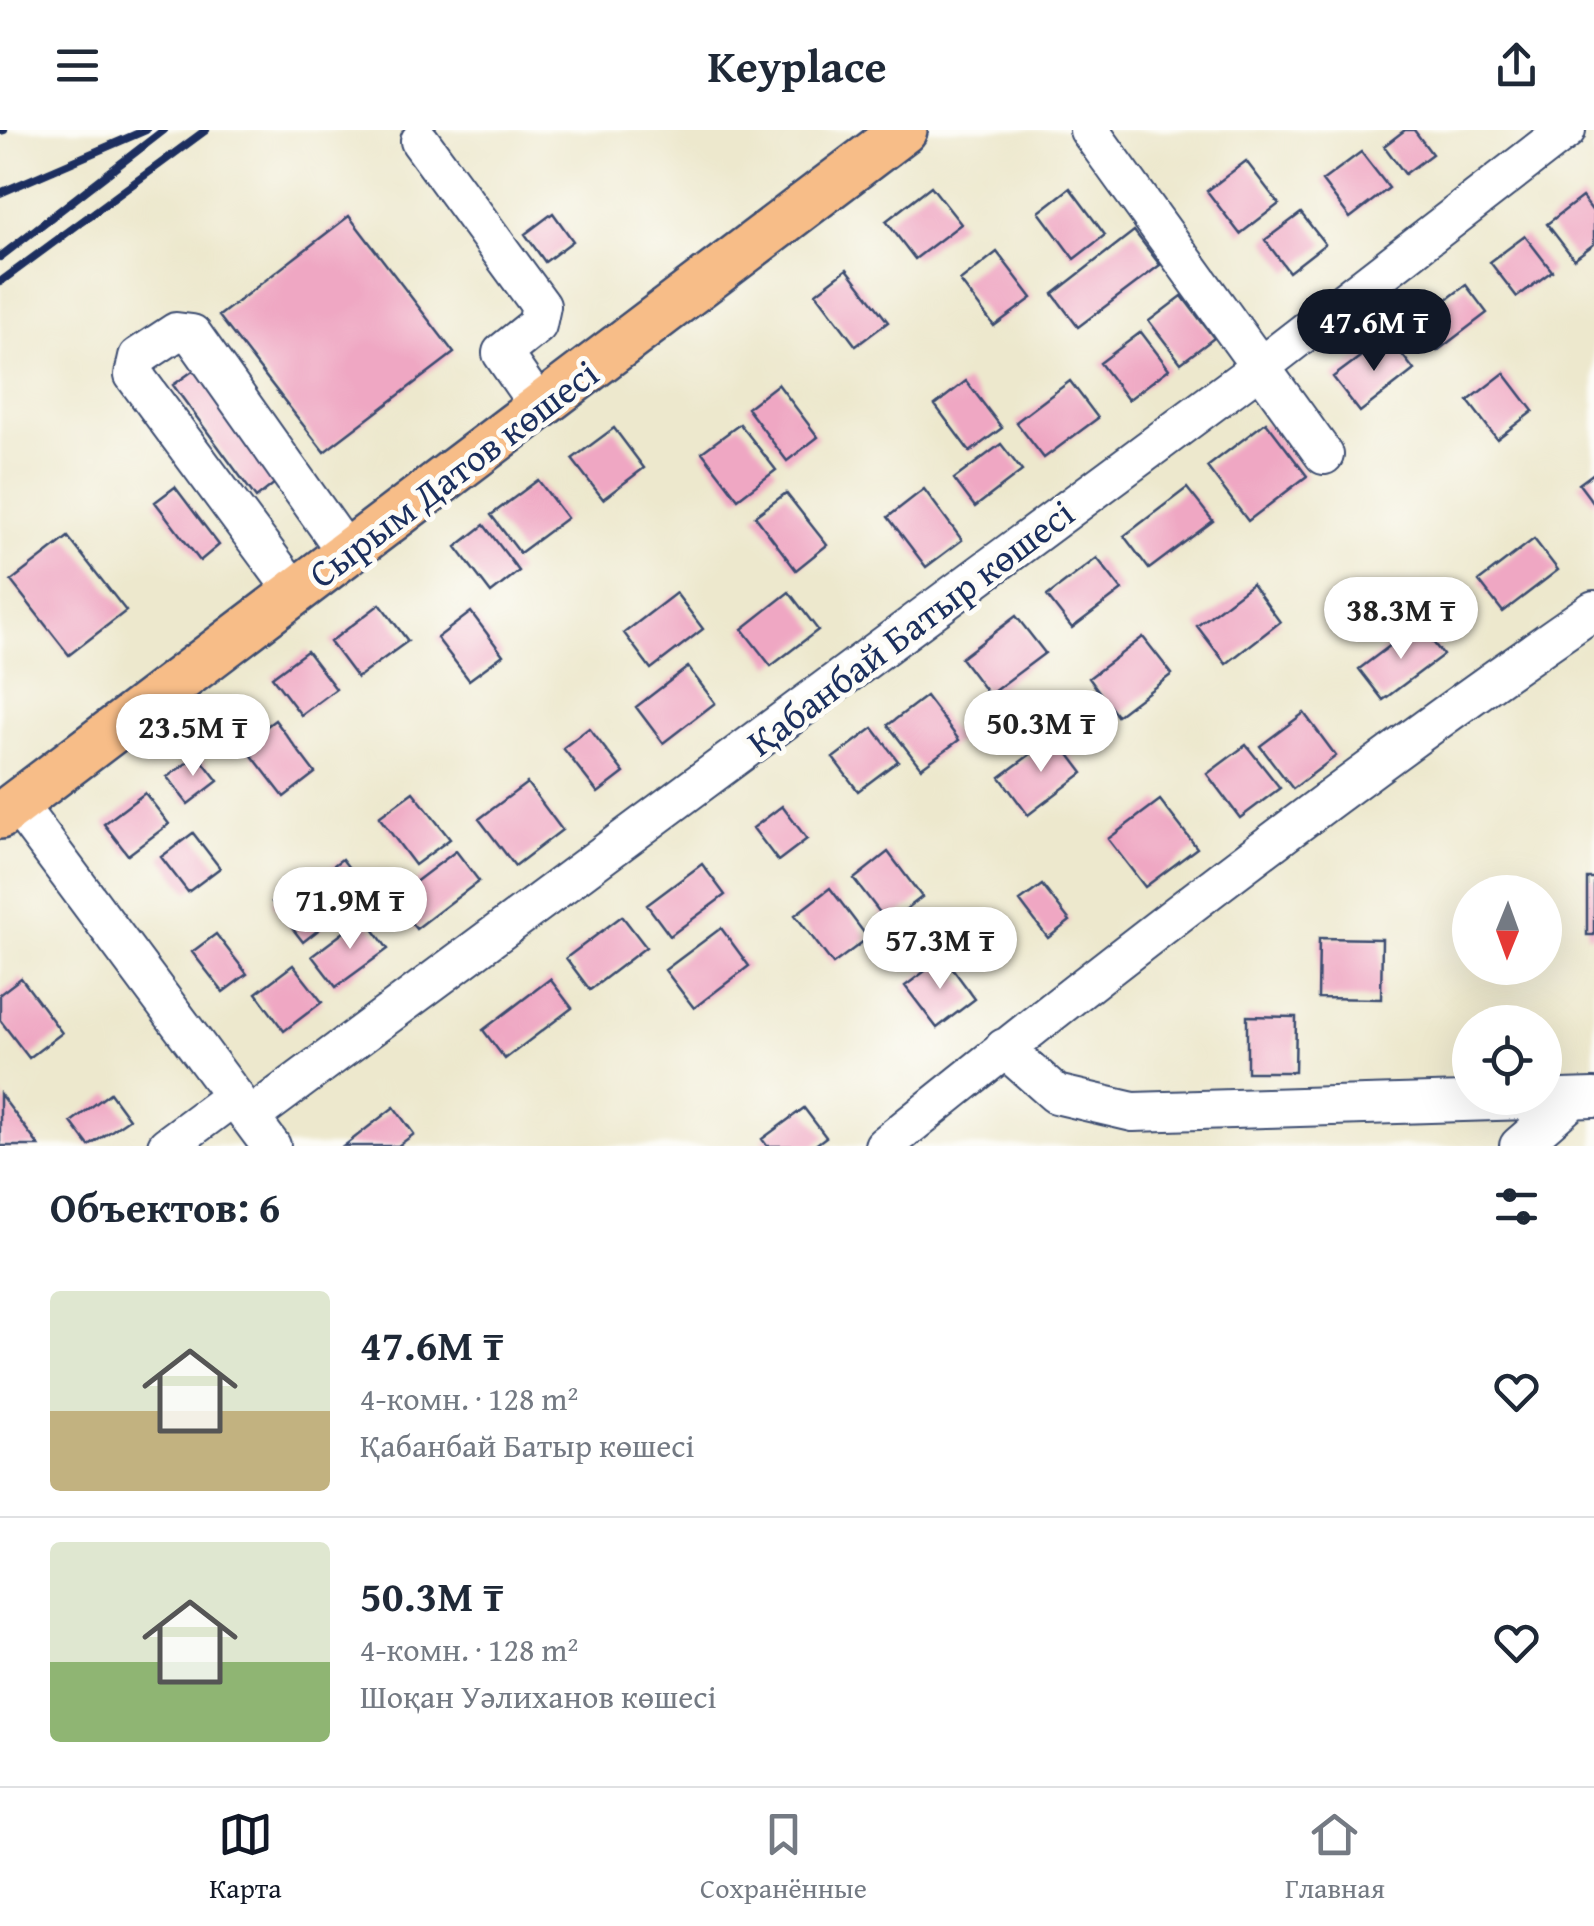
<!DOCTYPE html>
<html lang="ru">
<meta charset="utf-8">
<style>
:root{--surface:#fff;--page:#f6f6f7;--text:#1f2937;--muted:#747a83;--line:#e0e1e3;--accent:#111827}
body{margin:0;font-family:"Gentium Book Plus",serif;background:var(--page);color:var(--text);height:100vh;display:flex;flex-direction:column;font-size:38px;white-space:nowrap}
*{box-sizing:border-box;margin:0}
p{font-size:32px;color:var(--muted)}
.icon{flex:none;width:55px;height:55px;fill:none;stroke:currentColor;stroke-width:2;stroke-linecap:round;stroke-linejoin:round}
.map{position:relative;height:1016px;overflow:hidden}
.details{display:flex;flex-direction:column;background:var(--surface);flex:1}
.details>*{flex:none}
.needle{width:65px;rotate:181deg}
.buttons{position:absolute;left:1452px;top:745px;display:grid;gap:20px}
.buttons a{display:grid;place-items:center;width:110px;height:110px;border-radius:50%;background:var(--surface);box-shadow:0 10px 40px #0002;font-size:50px}
.price{position:absolute;translate:-50% -85px;padding:0 22px;border-radius:35px;background:#fff;color:#222;font-size:32px;line-height:65px;filter:drop-shadow(0 2px 5px #0008)}
.price::after{content:'';position:absolute;left:50%;top:60px;width:30px;height:22px;margin-left:-15px;background:inherit;clip-path:polygon(0 0,100% 0,50% 100%)}
.price.current{background:var(--accent);color:#fff}
ul{padding:0;list-style:none}
li{display:flex;align-items:center;gap:30px;height:250px;padding:0 50px}
li+li{border-top:2px solid var(--line)}
li span{display:grid;place-items:center;flex:none;width:280px;height:200px;border-radius:10px;color:#555}
li>.icon{margin-inline-start:auto}
span .icon{width:120px;height:120px;fill:#fffc;stroke-width:1}
li b{font-size:42px}
h2{display:flex;justify-content:space-between;align-items:center;height:120px;padding:0 50px;font-size:42px}
header{display:flex;justify-content:space-between;align-items:center;height:130px;padding:0 50px;background:var(--surface);font-size:45px;font-weight:700}
.tabs{display:flex;justify-content:space-around;align-items:center;height:140px;border-top:2px solid var(--line);background:var(--surface);font-size:28px;color:var(--muted)}
.tabs a{display:grid;justify-items:center;gap:5px}
.tabs .current{color:var(--accent)}
.map>svg:first-child{display:block}
.building{fill:#efa7c3}
.lines{fill:none;stroke-linecap:round;stroke-linejoin:round}
.minor-casing{stroke:#3a4b6f;stroke-width:42}
.major-casing{stroke:#3a4b6f;stroke-width:50}
.minor{stroke:#fff;stroke-width:38}
.major{stroke:#f7bd88;stroke-width:45}
.rail{stroke:#1b2f5e;stroke-width:8}
.labels{text-anchor:middle;dominant-baseline:central;stroke-width:10;stroke-linejoin:round;paint-order:stroke}
.street-label{font-size:38px;fill:#1b2f5e;stroke:#fdfcf7}
</style>
<header><svg class="icon" aria-label="menu" viewBox="0 0 24 24"><path d="M4 6h16M4 12h16M4 18h16"/></svg>Keyplace<svg class="icon" aria-label="share" viewBox="0 0 24 24"><path d="M12 15V3M7 8l5-5 5 5M5 13v7h14v-7"/></svg></header>
<div class="map">
<svg width="1594" height="1016" viewBox="0 0 1594 1016">
<rect width="100%" height="100%" fill="#fdfcf7"/>
<filter id="ink" filterUnits="userSpaceOnUse"><feTurbulence type="fractalNoise" baseFrequency=".01" numOctaves="2"/><feDisplacementMap in="SourceGraphic" scale="20" xChannelSelector="R" yChannelSelector="G"/><feConvolveMatrix kernelMatrix="1 2 1 2 8 2 1 2 1" color-interpolation-filters="sRGB"/></filter>
<filter id="wash" filterUnits="userSpaceOnUse"><feTurbulence type="fractalNoise" baseFrequency=".0048" numOctaves="4" result="noise"/><feDisplacementMap in="SourceGraphic" scale="40" xChannelSelector="R" yChannelSelector="G"/><feGaussianBlur stdDeviation="2.25" result="paint"/><feColorMatrix in="noise" values="0 0 0 0 0 0 0 0 0 0 0 0 0 0 0 0 0 1.4 0 .05"/><feComposite in="paint" operator="in"/></filter>
<g filter="url(#wash)">
<rect width="100%" height="100%" fill="#ede8cd"/>
<g id="blocks">
<path class="building" d="M 1405,0 L 1414,0 L 1432,24 L 1405,44 L 1384,16 Z
M 1361,22 L 1389,58 L 1350,88 L 1322,51 Z
M 1246,31 L 1279,74 L 1240,104 L 1207,61 Z
M 931,56 L 961,94 L 915,129 L 886,91 Z
M 1070,58 L 1105,105 L 1074,129 L 1039,82 Z
M 1582,67 L 1594,83 L 1594,114 L 1574,129 L 1547,94 Z
M 553,83 L 573,111 L 545,132 L 525,104 Z
M 1301,83 L 1325,114 L 1289,142 L 1265,110 Z
M 349,86 L 454,223 L 324,322 L 219,186 Z
M 1134,101 L 1160,135 L 1078,197 L 1053,164 Z
M 1525,106 L 1552,141 L 1517,167 L 1490,132 Z
M 997,122 L 1032,168 L 994,196 L 960,151 Z
M 847,139 L 888,192 L 856,216 L 816,163 Z
M 1466,155 L 1487,183 L 1437,221 L 1415,193 Z
M 1182,166 L 1214,208 L 1181,233 L 1149,191 Z
M 1141,202 L 1169,239 L 1128,270 L 1100,233 Z
M 1388,206 L 1414,240 L 1360,282 L 1333,247 Z
M 197,238 L 280,349 L 256,368 L 173,255 Z
M 1504,243 L 1533,281 L 1497,309 L 1468,271 Z
M 966,251 L 1002,298 L 970,322 L 935,275 Z
M 1070,251 L 1098,288 L 1044,328 L 1016,292 Z
M 778,254 L 818,307 L 787,331 L 747,278 Z
M 1266,292 L 1307,346 L 1248,391 L 1207,337 Z
M 740,294 L 776,340 L 738,369 L 702,322 Z
M 614,298 L 644,338 L 603,369 L 572,329 Z
M 1001,314 L 1022,341 L 975,377 L 954,349 Z
M 1594,343 L 1594,374 L 1579,354 Z
M 538,350 L 567,388 L 520,423 L 491,385 Z
M 175,357 L 219,415 L 200,431 L 155,372 Z
M 1187,358 L 1213,391 L 1149,439 L 1124,406 Z
M 924,359 L 962,410 L 926,437 L 888,387 Z
M 786,363 L 827,415 L 796,440 L 755,386 Z
M 484,395 L 519,441 L 491,463 L 456,417 Z
M 68,407 L 126,481 L 69,525 L 11,451 Z
M 1534,409 L 1558,440 L 1503,482 L 1479,451 Z
M 1097,428 L 1122,460 L 1072,498 L 1047,466 Z
M 1252,454 L 1280,492 L 1226,534 L 1197,496 Z
M 789,462 L 818,500 L 771,536 L 742,499 Z
M 676,463 L 703,499 L 651,539 L 624,503 Z
M 380,474 L 408,511 L 357,548 L 330,512 Z
M 471,482 L 503,525 L 469,550 L 437,508 Z
M 1016,486 L 1045,523 L 989,565 L 961,528 Z
M 1419,494 L 1443,525 L 1383,570 L 1359,539 Z
M 1143,507 L 1172,544 L 1117,586 L 1089,548 Z
M 307,521 L 336,559 L 301,585 L 272,547 Z
M 688,537 L 715,573 L 663,613 L 636,577 Z
M 926,566 L 959,610 L 921,638 L 888,595 Z
M 1304,583 L 1336,626 L 1293,659 L 1260,616 Z
M 275,590 L 315,643 L 284,667 L 243,614 Z
M 589,598 L 624,643 L 598,663 L 563,618 Z
M 873,598 L 898,631 L 858,661 L 833,628 Z
M 1055,606 L 1083,643 L 1028,685 L 1000,647 Z
M 1246,615 L 1280,658 L 1240,688 L 1207,644 Z
M 198,625 L 218,651 L 188,674 L 167,647 Z
M 527,653 L 562,700 L 515,736 L 479,689 Z
M 413,662 L 450,709 L 415,735 L 379,687 Z
M 145,663 L 169,694 L 128,725 L 104,694 Z
M 1160,670 L 1197,718 L 1145,757 L 1108,709 Z
M 782,676 L 807,709 L 778,731 L 753,698 Z
M 193,703 L 220,738 L 188,762 L 161,727 Z
M 456,721 L 479,751 L 416,799 L 393,769 Z
M 888,722 L 922,767 L 888,793 L 854,749 Z
M 342,729 L 370,765 L 337,791 L 309,754 Z
M 702,734 L 725,765 L 670,806 L 647,775 Z
M 1587,748 L 1594,748 L 1594,805 L 1587,805 Z
M 295,754 L 326,794 L 303,812 L 272,772 Z
M 1042,755 L 1070,791 L 1048,808 L 1020,771 Z
M 830,758 L 868,808 L 833,834 L 795,785 Z
M 622,786 L 646,817 L 590,860 L 566,828 Z
M 364,787 L 388,819 L 336,857 L 312,826 Z
M 721,798 L 749,836 L 694,878 L 665,840 Z
M 216,804 L 247,844 L 223,862 L 192,822 Z
M 1319,808 L 1382,809 L 1381,869 L 1318,868 Z
M 944,827 L 975,869 L 937,898 L 905,856 Z
M 293,835 L 322,872 L 284,901 L 256,863 Z
M 21,848 L 62,903 L 29,928 L 0,890 L 0,864 Z
M 550,849 L 572,878 L 505,929 L 483,900 Z
M 1247,886 L 1296,887 L 1295,942 L 1247,942 Z
M 110,963 L 129,989 L 89,1016 L 71,992 Z
M 0,964 L 39,1016 L 0,1016 Z
M 394,977 L 414,1004 L 398,1016 L 344,1016 Z
M 804,978 L 826,1007 L 814,1016 L 767,1016 L 762,1009 Z"/>
</g>
</g>
<g filter="url(#ink)">
<use href="#blocks" fill-opacity="0" stroke="#3a4b6f" stroke-width="2.5"/>
<g class="lines">
<defs>
<path id="minor" d="M 1089,0 L 1324,325
M 420,11 L 541,176 L 537,195 L 502,223 L 540,278
M 295,462 L 134,245 L 138,227 L 176,202 L 192,204 L 347,423
M 16,673 L 271,1016
M 1004,918 L 1056,964 L 1133,982 L 1594,968
M 250,987 L 1260,237 L 1566,0
M 167,1016 L 234,966
M 884,1016 C 1114,830 1350,648 1594,480
M 1519,1016 L 1573,969"/>
<path id="major" d="M 0,686 L 904,0"/>
</defs>
<use href="#minor" class="minor-casing"/>
<use href="#major" class="major-casing"/>
<use href="#minor" class="minor"/>
<use href="#major" class="major"/>
<path class="rail" d="M 0,1 L 4,0
M 0,63 L 146,0
M 0,127 L 164,0
M 0,152 L 206,0"/>
</g>
</g>
<g class="labels">
<g class="street-label">
<text transform="translate(453 343) rotate(-37)">Сырым Датов көшесі</text>
<text transform="translate(910 497) rotate(-37)">Қабанбай Батыр көшесі</text>
</g>
</g>
</svg>
<div class="buttons">
<a><svg class="needle" viewBox="-14 -14 28 28"><path d="M0-13l5 13h-10z" fill="#e53935"/><path d="M0 13l5-13h-10z" fill="#747a83"/></svg></a>
<a><svg class="icon" aria-label="locate" viewBox="0 0 24 24"><circle cx="12" cy="12" r="6"/><path d="M12 2v4M12 18v4M2 12h4M18 12h4"/></svg></a>
</div>
<b class="price current" style="left:1374px;top:244px">47.6M ₸</b>
<b class="price" style="left:1401px;top:532px">38.3M ₸</b>
<b class="price" style="left:1041px;top:645px">50.3M ₸</b>
<b class="price" style="left:193px;top:649px">23.5M ₸</b>
<b class="price" style="left:350px;top:822px">71.9M ₸</b>
<b class="price" style="left:940px;top:862px">57.3M ₸</b>
</div>
<section class="details">
<h2>Объектов: 6<svg class="icon" aria-label="filters" viewBox="0 0 24 24"><path d="M4 7h16M4 17h16"/><circle cx="9" cy="7" r="2"/><circle cx="15" cy="17" r="2"/></svg></h2>
<ul>
<li><span style="background:linear-gradient(#dfe7d0 60%,#c2b280 0)"><svg class="icon" aria-label="home" viewBox="0 0 24 24"><path d="M3 11l9-7 9 7M6 9v11h12V9"/></svg></span><div><b>47.6M ₸</b><p>4-комн. · 128 m²</p><p>Қабанбай Батыр көшесі</p></div><svg class="icon" aria-label="heart" viewBox="0 0 24 24"><path d="M12 20l-8-8c-3-5 5-10 8-4 3-6 11-1 8 4z"/></svg></li>
<li><span style="background:linear-gradient(#dfe7d0 60%,#8fb573 0)"><svg class="icon" aria-label="home" viewBox="0 0 24 24"><path d="M3 11l9-7 9 7M6 9v11h12V9"/></svg></span><div><b>50.3M ₸</b><p>4-комн. · 128 m²</p><p>Шоқан Уәлиханов көшесі</p></div><svg class="icon" aria-label="heart" viewBox="0 0 24 24"><path d="M12 20l-8-8c-3-5 5-10 8-4 3-6 11-1 8 4z"/></svg></li>
</ul>
</section>
<nav class="tabs">
<a class="current"><svg class="icon" aria-label="map" viewBox="0 0 24 24"><path d="M3 6l6-2 6 2 6-2v14l-6 2-6-2-6 2zM9 4v14M15 6v14"/></svg>Карта</a>
<a><svg class="icon" aria-label="saved" viewBox="0 0 24 24"><path d="M7 4h10v16l-5-4-5 4z"/></svg>Сохранённые</a>
<a><svg class="icon" aria-label="home" viewBox="0 0 24 24"><path d="M3 11l9-7 9 7M6 9v11h12V9"/></svg>Главная</a>
</nav>
